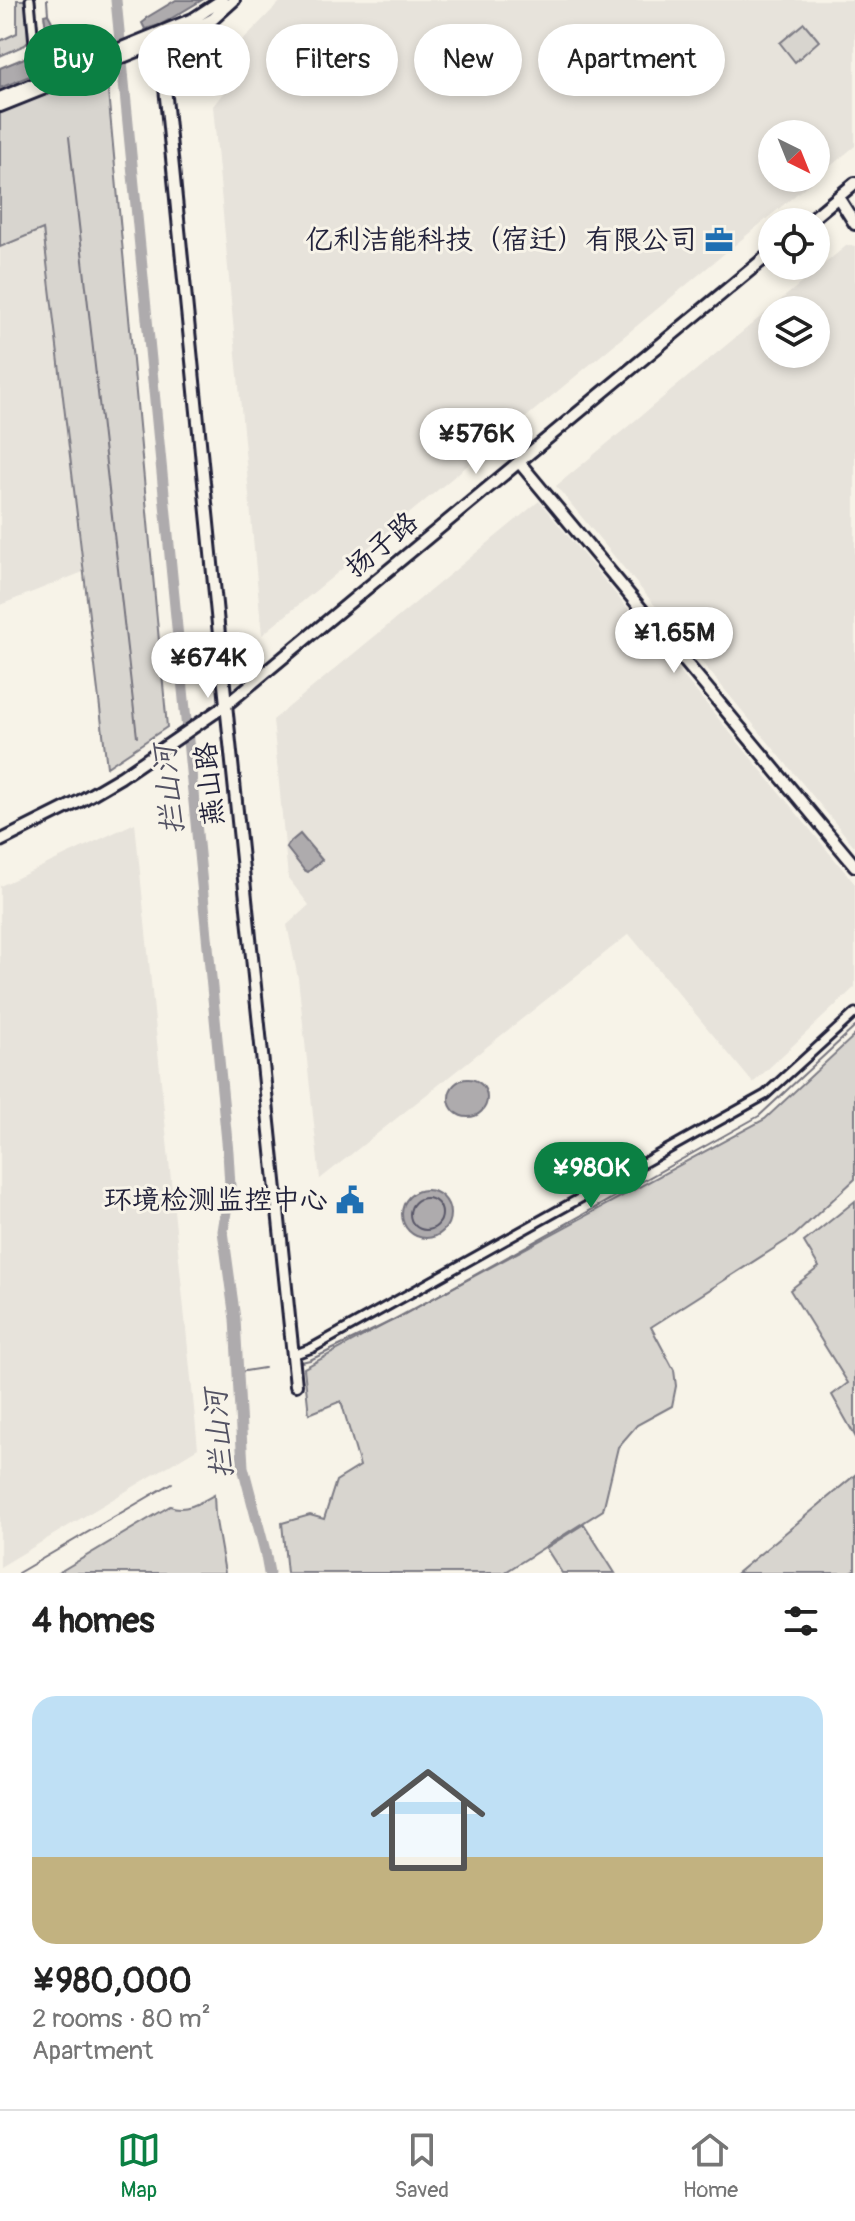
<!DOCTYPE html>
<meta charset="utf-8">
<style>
:root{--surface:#fff;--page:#f2f2f2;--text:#222;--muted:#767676;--line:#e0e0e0;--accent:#0b8043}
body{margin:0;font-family:Pangolin,"LXGW WenKai TC",sans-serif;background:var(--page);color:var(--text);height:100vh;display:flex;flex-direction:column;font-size:30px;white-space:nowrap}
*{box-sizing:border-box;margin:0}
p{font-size:26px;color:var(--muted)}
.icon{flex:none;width:44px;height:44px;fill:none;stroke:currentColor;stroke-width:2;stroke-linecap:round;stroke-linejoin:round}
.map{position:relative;height:1573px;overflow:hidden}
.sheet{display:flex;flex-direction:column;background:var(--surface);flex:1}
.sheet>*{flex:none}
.top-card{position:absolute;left:24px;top:24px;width:808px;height:72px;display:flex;gap:16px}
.needle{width:52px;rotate:137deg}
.fabs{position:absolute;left:758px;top:120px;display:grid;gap:16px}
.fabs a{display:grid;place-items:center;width:72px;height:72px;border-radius:50%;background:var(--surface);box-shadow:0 4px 12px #0003;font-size:40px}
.price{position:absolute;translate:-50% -68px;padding:0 18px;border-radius:28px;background:#fff;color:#222;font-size:26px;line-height:52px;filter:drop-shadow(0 2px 4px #0008)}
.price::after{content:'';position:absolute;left:50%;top:48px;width:24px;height:18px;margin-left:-12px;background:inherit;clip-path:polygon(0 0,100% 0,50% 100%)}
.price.current{background:var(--accent);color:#fff}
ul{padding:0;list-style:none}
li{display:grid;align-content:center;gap:16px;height:424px;padding:0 32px}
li+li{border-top:2px solid var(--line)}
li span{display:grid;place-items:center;height:248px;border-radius:24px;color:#555}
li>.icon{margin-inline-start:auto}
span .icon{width:144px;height:144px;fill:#fffc;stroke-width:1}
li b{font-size:34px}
h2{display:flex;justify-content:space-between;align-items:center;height:96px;padding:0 32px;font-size:34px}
.chip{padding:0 28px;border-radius:36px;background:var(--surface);box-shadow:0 4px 12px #0003;font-size:28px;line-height:72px}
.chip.current{background:var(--accent);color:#fff}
.tab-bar{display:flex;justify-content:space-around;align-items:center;height:112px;border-top:2px solid var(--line);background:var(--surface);font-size:22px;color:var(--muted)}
.tab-bar a{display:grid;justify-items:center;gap:4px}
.tab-bar .current{color:var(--accent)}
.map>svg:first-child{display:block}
.built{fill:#e7e3db;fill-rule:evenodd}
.green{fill:#d8d5cf;stroke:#7d7c85;stroke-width:2}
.water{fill:#aeabad;stroke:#76747f;stroke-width:2}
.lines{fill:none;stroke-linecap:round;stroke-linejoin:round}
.shore{stroke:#5a5969;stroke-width:2}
.stream{stroke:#76747f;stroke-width:2}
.river{stroke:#aeabad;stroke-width:11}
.street-casing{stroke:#22223b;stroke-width:13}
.secondary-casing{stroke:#22223b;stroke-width:16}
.street{stroke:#f7f3e8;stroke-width:7}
.secondary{stroke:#f7f3e8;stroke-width:10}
.labels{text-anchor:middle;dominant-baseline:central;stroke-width:6;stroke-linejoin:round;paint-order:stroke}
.poi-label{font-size:28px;fill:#22223b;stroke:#f7f3e8;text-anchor:end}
.street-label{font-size:28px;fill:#22223b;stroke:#f7f3e8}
.water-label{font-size:30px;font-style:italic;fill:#535263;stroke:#f7f3e8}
</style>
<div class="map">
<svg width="855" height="1573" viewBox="0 0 855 1573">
<rect width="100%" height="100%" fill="#f7f3e8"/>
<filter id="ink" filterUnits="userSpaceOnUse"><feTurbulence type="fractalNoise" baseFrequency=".0125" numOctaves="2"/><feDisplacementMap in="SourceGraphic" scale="16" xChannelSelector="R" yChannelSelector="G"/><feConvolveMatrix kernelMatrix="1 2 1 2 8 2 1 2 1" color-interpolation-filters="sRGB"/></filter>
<g filter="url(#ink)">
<path class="built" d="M 282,0 L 855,0 L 855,146 L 816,178 L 816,134 L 772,134 L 772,178 L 816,178 L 262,635 L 213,106 L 237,75 L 234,49 Z
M 43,229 L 83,572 L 0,605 L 0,247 Z
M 850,245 L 855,246 L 855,847 L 556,486 L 846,246 ZM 772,310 L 816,310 L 816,354 L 772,354 Z
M 539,501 L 855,884 L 855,987 L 753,1083 L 629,934 L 320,1179 L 298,978 L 287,925 L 309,905 L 288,878 L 273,720 Z
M 135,823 L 198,1448 L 0,1567 L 0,886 Z"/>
<path class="green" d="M 17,0 L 28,0 L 31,39 L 25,45 L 0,56 L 0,41 L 17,33 Z
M 804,23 L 819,41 L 795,62 L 780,43 Z
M 106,70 L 167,727 L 107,767 L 43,229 L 0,247 L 0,113 Z
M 855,1035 L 855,1179 L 795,1235 L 651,1327 L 674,1370 L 676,1386 L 672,1406 L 637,1425 L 618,1447 L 603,1510 L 504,1573 L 287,1573 L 282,1523 L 310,1515 L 324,1519 L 336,1481 L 360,1466 L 341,1401 L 309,1414 L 304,1368 L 765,1119 Z
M 855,1201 L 855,1436 L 832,1395 L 848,1383 L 790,1290 L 819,1267 L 804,1242 Z
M 855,1475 L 855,1570 L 849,1573 L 737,1573 Z
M 214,1495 L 215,1515 L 225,1573 L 58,1573 L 170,1506 C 185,1512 200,1503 214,1495 Z
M 584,1524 L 615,1573 L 562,1573 L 546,1548 Z"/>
<path class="water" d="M 176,0 L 202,0 L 160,25 L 145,29 L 142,23 L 146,20 L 146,18 Z
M 48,14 L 55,27 L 59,42 L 71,44 L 95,37 L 99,48 L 0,88 L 0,68 L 49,48 L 44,15 Z
M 300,834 L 322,860 L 308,872 L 304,870 L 286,847 L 288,844 Z
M449 1098a19 19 0 1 1 38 0a19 19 0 1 1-38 0Z
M402 1214a24 24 0 1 1 48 0a24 24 0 1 1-48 0Z"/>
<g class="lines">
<path class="shore" d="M410 1214a16 16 0 1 1 32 0a16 16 0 1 1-32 0Z"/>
<path class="stream" d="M 47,0 L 48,14
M 69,137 L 137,737
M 297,1363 L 310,1360 L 398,1318 L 759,1116 L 855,1027
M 239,1372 L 264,1368
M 224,1466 L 243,1467
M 18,1573 L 172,1483"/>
<path class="river" d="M 116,0 L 228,1152 L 230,1186 L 223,1231 L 235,1319 L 243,1467 L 265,1551 L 269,1573"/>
<defs>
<path id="street" d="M 30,0 L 34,44
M 293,1355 L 312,1348 L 765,1095 L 855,1013"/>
<path id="secondary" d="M 157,35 L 163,67 L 223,675 L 296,1385
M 0,98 L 193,19 L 222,0
M 0,106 L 200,26 L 213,19 L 234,0
M 838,197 L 855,224
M 808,222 L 855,183
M 519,462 L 855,866
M 0,841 L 80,801 L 121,777 L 226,705 L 772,252"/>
</defs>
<use href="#street" class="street-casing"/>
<use href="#secondary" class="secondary-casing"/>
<use href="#street" class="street"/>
<use href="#secondary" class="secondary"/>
</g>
</g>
<defs>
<symbol id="office-bare" viewBox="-9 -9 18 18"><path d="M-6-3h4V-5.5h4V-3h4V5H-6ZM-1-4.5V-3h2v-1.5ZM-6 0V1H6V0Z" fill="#1f6fb2" stroke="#f7f3e8" stroke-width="2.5" paint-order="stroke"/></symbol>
<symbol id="civic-bare" viewBox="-9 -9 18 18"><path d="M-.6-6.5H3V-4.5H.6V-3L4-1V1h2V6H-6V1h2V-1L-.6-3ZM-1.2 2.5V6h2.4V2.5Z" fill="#1f6fb2" stroke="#f7f3e8" stroke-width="2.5" paint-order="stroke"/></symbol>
</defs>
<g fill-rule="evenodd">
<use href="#office-bare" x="699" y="220" width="40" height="40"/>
<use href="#civic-bare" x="330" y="1180" width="40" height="40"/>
</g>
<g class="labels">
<g class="poi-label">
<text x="697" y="240">亿利洁能科技（宿迁）有限公司</text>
<text x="328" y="1200">环境检测监控中心</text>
</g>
<g class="street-label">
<text transform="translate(382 545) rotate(-40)">扬子路</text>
<text transform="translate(210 784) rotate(-96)">燕山路</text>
</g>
<g class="water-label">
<text transform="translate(169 790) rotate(-96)">拦山河</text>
<text transform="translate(219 1434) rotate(-95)">拦山河</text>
</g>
</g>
</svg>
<div class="fabs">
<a><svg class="needle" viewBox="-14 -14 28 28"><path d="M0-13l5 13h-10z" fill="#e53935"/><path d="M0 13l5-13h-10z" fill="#767676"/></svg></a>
<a><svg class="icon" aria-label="locate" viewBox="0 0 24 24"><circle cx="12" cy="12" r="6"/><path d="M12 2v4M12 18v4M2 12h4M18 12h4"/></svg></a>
<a><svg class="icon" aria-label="layers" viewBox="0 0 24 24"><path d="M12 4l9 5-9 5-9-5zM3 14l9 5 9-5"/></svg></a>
</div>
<b class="price" style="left:476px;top:476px">¥576K</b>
<b class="price" style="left:674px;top:675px">¥1.65M</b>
<b class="price" style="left:208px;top:700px">¥674K</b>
<b class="price current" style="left:591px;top:1210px">¥980K</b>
<div class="top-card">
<a class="chip current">Buy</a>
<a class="chip">Rent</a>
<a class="chip">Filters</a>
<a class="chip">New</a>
<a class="chip">Apartment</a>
</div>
</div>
<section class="sheet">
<h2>4 homes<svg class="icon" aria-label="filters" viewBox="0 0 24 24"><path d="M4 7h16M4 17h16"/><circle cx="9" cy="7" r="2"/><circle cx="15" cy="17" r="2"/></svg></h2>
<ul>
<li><span style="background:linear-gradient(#bfe0f5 65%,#c2b280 0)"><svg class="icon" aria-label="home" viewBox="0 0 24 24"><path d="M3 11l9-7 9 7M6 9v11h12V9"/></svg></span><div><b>¥980,000</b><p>2 rooms · 80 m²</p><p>Apartment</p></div></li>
</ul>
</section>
<nav class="tab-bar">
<a class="current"><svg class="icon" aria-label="map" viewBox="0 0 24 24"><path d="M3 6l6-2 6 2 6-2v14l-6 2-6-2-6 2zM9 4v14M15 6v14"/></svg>Map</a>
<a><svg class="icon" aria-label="saved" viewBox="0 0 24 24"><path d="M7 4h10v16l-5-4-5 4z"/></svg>Saved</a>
<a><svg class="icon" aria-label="home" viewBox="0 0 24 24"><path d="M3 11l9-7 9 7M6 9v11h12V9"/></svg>Home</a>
</nav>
